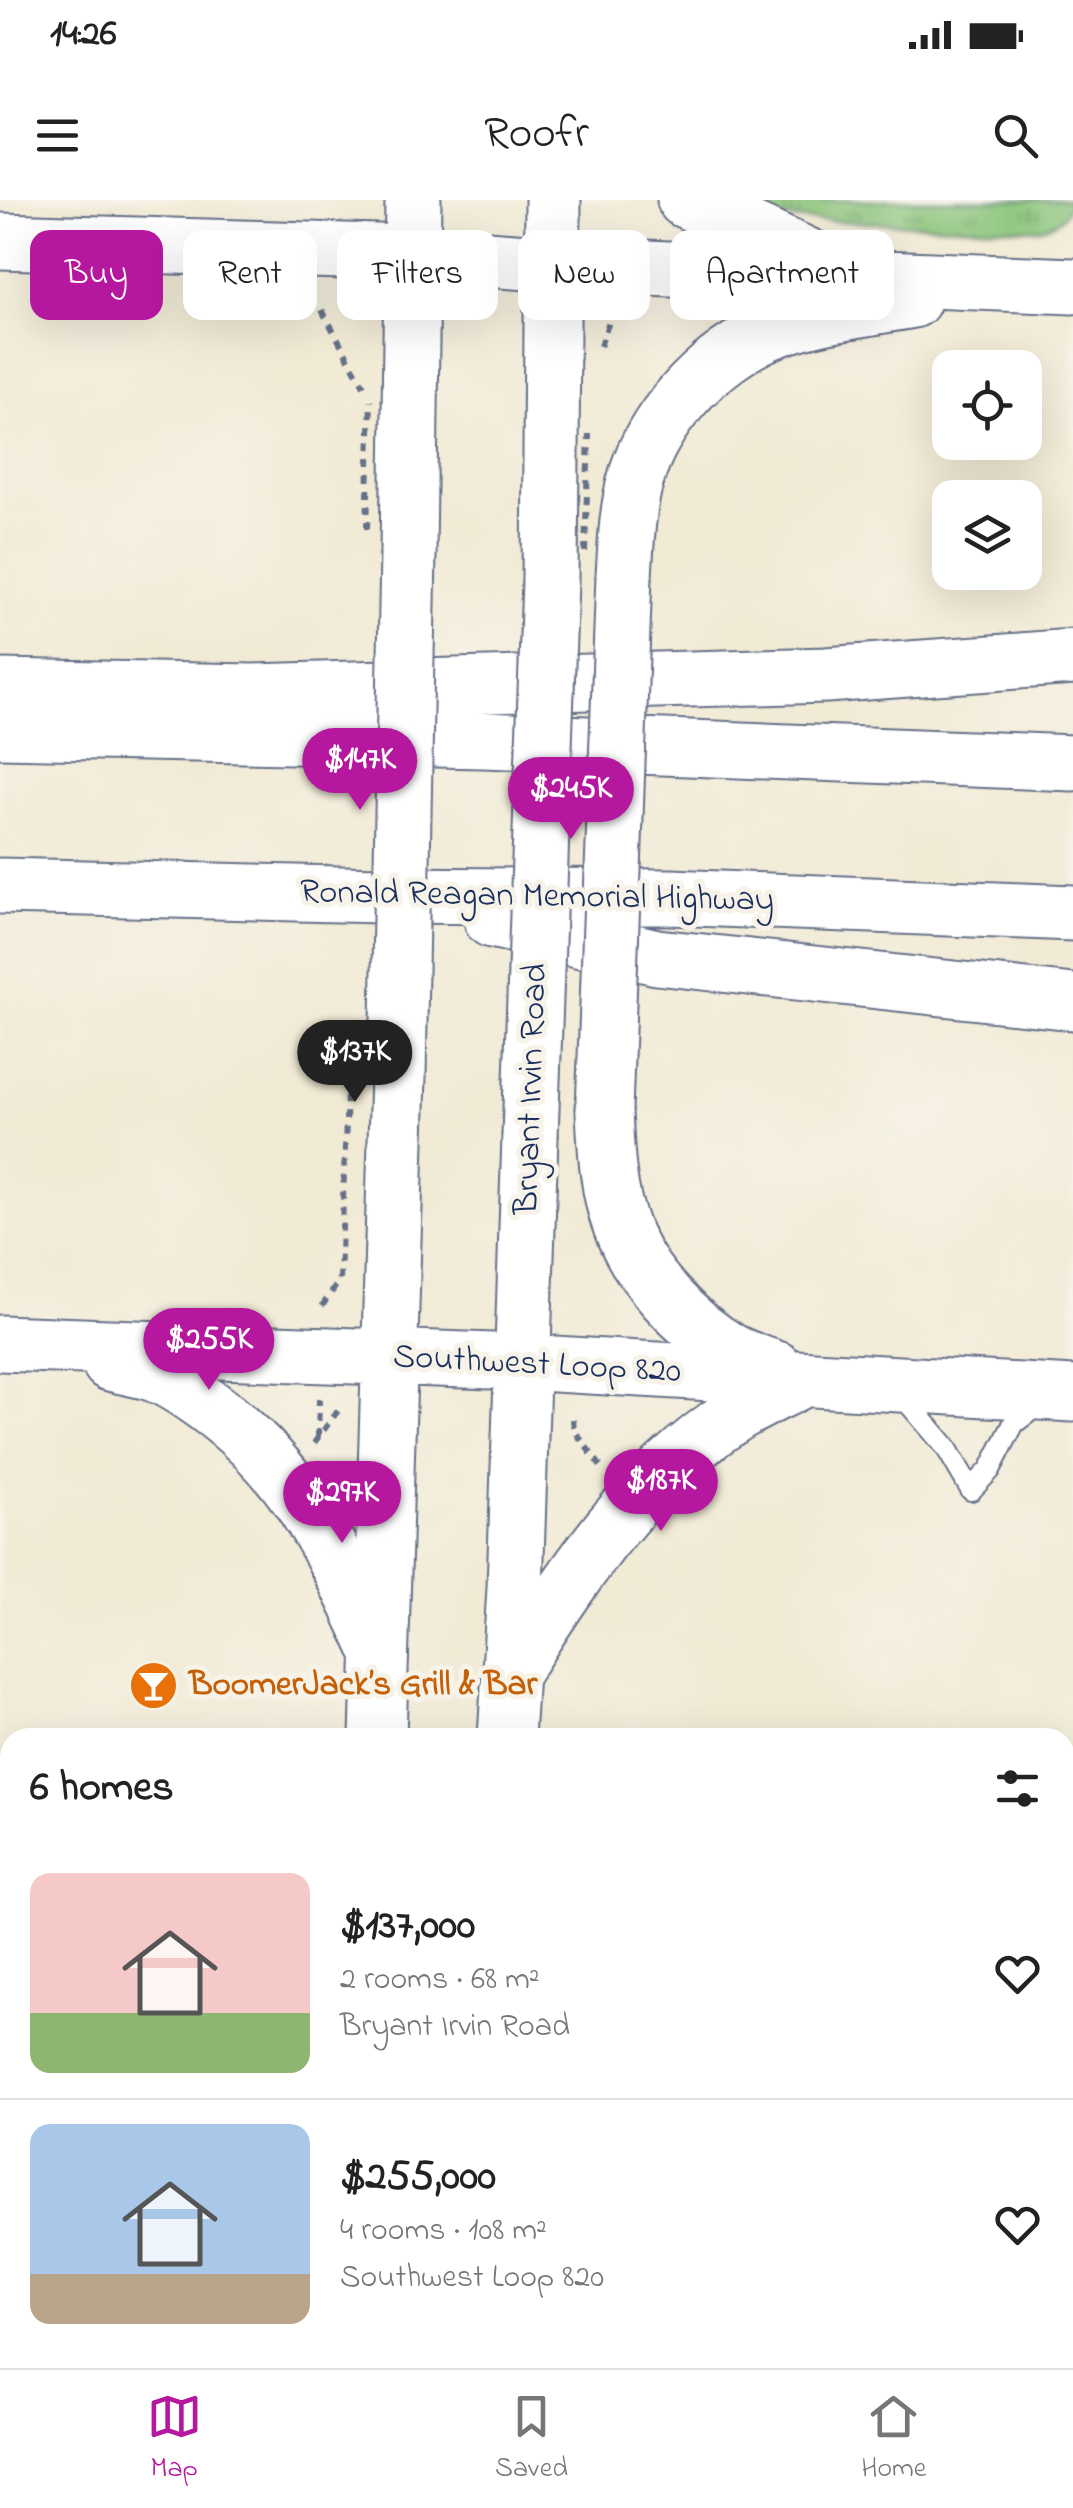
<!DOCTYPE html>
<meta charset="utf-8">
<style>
:root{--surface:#fff;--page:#f6f6f6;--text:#222;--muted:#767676;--line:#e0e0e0;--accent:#b5179e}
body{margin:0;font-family:"Indie Flower",sans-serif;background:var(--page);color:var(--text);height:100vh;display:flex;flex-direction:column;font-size:38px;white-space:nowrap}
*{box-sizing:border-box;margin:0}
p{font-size:32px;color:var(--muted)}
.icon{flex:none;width:55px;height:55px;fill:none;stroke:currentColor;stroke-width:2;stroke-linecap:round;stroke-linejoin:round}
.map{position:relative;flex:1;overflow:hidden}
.sheet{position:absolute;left:0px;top:1528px;width:1075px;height:642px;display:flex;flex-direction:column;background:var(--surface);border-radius:30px 30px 0 0;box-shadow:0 10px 40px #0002}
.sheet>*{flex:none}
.hud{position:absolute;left:30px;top:30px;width:1015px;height:90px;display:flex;gap:20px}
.fabs{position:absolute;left:932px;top:150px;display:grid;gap:20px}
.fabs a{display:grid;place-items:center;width:110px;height:110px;border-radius:20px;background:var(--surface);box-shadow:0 10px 40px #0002;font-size:50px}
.price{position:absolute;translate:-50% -85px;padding:0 22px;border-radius:35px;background:var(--accent);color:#fff;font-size:32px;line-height:65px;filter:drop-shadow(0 2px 5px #0008)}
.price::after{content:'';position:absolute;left:50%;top:60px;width:30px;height:22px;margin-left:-15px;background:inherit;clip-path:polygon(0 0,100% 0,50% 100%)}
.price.on{background:#222;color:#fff}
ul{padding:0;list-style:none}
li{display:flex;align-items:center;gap:30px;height:250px;padding:0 30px}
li+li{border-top:2px solid var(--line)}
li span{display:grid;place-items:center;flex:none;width:280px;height:200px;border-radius:20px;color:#555}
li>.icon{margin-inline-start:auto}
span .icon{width:120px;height:120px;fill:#fffc;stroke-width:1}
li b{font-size:42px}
h2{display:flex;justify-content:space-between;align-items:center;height:120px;padding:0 30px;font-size:42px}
.chip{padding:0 35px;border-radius:20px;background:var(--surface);box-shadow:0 10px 40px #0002;font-size:35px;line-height:90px}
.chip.on{background:var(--accent);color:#fff}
.status{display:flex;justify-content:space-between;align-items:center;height:70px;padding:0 50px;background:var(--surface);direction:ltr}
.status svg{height:28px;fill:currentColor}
header{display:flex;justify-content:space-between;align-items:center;height:130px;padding:0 30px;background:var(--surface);font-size:45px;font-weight:600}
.menu{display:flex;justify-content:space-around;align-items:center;height:140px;border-top:2px solid var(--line);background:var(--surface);font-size:28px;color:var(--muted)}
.menu a{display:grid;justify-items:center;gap:5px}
.menu .on{color:var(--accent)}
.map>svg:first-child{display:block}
.grass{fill:url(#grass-tufts);stroke:#527a6c;stroke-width:2.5}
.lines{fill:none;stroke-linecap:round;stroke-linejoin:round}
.lane-casing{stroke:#667088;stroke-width:24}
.secondary-casing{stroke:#667088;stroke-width:59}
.highway-casing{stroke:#667088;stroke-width:59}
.path{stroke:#667088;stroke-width:6;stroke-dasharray:8 8;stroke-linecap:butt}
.lane{stroke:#fff;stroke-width:20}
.secondary{stroke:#fff;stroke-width:55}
.highway{stroke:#fff;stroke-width:55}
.secondary-bridge-casing{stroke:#667088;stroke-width:59;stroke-linecap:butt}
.path-bridge{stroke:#667088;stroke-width:6;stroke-dasharray:8 8;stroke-linecap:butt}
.secondary-bridge{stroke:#fff;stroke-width:55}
.labels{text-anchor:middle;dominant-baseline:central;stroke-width:10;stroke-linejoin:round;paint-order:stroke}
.street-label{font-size:35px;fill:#1b2f5e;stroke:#f7f3e8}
.food-label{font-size:35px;font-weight:bold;fill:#c56008;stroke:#f7f3e8;text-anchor:start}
</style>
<div class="status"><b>14:26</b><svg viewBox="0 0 49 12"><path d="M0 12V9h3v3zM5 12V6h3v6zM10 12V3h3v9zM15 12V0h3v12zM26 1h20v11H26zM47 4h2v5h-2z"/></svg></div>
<header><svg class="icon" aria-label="menu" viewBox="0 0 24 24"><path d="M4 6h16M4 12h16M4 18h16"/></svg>Roofr<svg class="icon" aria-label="search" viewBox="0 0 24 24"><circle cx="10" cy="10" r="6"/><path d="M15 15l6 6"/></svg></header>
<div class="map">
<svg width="1073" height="2168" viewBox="0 0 1073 2168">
<defs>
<pattern id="grass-tufts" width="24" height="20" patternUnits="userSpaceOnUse" patternTransform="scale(2.5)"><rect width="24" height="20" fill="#8ac57a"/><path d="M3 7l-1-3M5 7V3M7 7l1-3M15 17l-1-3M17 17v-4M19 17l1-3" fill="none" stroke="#70a067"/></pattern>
</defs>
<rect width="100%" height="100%" fill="#f7f3e8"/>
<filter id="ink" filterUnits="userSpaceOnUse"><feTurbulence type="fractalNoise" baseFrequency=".01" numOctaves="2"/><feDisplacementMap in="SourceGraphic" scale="20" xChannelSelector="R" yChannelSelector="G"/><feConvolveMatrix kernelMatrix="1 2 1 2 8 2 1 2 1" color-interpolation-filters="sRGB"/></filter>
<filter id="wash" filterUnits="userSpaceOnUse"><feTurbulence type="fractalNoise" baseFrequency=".0048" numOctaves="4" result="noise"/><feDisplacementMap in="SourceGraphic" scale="40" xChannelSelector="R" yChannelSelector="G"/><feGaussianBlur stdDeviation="2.25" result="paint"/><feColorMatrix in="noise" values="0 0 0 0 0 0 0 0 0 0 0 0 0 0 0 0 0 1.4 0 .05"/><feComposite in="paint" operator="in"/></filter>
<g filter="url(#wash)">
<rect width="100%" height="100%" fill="#f1ead5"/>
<path class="grass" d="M 721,0 L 1070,0 C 1066,18 1055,25 1037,29 L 803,20 L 779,18 Z"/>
</g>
<g filter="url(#ink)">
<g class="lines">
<defs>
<path id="lane" d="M 899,1192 L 946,1247 L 971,1290 L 990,1270 L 1014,1223 L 1041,1203
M 0,1749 L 10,1749
M 714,2168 L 715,2160"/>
<path id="secondary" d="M 685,0 L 823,63
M 0,41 L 412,53 L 552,64 L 1073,86
M 408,353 L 413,0
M 624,376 C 626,343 627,310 636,278 C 652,220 705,164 758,137 C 801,115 866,109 913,100
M 550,381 L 553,0
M 604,911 C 606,949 607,989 621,1026 C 638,1075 687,1126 732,1152 C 746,1159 762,1164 776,1169
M 0,1143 L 520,1162 L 1073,1194
M 110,1163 C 125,1167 141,1169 155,1174 C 174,1181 193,1195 208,1206 C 298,1271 331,1348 376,1444
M 512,1471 C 576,1372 632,1283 733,1216 C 755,1202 779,1192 801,1180
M 378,1538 L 398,875
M 506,1538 L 515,1388 L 530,937
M 343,2168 L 345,2160
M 448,2168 L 449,2160"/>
<path id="highway" d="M 0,487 L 253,492 L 826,475 L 1073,457
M 0,530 L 484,540 L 1073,563
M 0,686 L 382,695 L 670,697 L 1073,713
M 492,720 L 657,757 L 1073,802"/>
</defs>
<use href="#lane" class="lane-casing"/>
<use href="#secondary" class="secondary-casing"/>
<use href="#highway" class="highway-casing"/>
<path class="path" d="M 322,110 L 364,186
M 600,146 L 610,119
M 322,1106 L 340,1080 L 346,920
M 573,1219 L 574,1230 L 604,1271
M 318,1237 L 319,1199
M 314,1243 L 340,1208"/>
<use href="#lane" class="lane"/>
<use href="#secondary" class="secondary"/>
<use href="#highway" class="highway"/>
<defs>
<path id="secondary-bridge" d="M 398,875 L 408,353
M 604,911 L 624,376
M 530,937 L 550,381"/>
</defs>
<use href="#secondary-bridge" class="secondary-bridge-casing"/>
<path class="path-bridge" d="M 367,329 L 371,200
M 585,352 L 589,234
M 346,920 L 348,871"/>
<use href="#secondary-bridge" class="secondary-bridge"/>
</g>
</g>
<defs>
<symbol id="bar-disc" viewBox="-11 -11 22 22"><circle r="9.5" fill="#e8710a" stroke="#f7f3e8"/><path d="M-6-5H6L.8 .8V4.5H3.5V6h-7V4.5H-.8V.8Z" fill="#fff"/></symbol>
</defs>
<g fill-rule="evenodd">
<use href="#bar-disc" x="126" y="1458" width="55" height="55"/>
</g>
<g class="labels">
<g class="street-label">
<text transform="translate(537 697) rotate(1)">Ronald Reagan Memorial Highway</text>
<text transform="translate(532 889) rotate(-88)">Bryant Irvin Road</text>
<text transform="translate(537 1165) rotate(3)">Southwest Loop 820</text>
</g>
<g class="food-label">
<text x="189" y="1485">BoomerJack’s Grill &amp; Bar</text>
</g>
</g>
</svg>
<div class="fabs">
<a><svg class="icon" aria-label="locate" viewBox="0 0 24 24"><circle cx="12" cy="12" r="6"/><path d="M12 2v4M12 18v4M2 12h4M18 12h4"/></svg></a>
<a><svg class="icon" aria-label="layers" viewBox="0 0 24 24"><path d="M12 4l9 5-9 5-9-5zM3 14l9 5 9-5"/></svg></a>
</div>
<b class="price" style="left:360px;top:613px">$147K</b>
<b class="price" style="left:571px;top:642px">$245K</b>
<b class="price on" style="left:355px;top:905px">$137K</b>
<b class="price" style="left:209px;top:1193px">$255K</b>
<b class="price" style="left:661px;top:1334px">$187K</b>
<b class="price" style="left:342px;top:1346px">$297K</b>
<div class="hud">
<a class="chip on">Buy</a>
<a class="chip">Rent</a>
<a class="chip">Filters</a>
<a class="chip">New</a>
<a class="chip">Apartment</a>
</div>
<section class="sheet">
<h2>6 homes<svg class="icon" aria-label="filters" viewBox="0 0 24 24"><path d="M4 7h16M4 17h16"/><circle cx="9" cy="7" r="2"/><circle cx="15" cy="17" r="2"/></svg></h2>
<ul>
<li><span style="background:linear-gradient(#f6c9c9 70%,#8fb573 0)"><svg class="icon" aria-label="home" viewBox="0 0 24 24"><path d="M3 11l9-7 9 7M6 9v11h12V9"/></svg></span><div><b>$137,000</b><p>2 rooms · 68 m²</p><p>Bryant Irvin Road</p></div><svg class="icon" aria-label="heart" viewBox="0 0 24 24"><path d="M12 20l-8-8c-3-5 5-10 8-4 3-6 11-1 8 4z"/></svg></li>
<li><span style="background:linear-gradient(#a9c7e8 75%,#b9a48a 0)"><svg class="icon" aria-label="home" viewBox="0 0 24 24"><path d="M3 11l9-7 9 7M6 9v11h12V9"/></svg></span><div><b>$255,000</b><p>4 rooms · 108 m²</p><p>Southwest Loop 820</p></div><svg class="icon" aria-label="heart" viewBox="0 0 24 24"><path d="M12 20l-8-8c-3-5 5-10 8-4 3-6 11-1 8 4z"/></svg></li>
</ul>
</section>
</div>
<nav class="menu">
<a class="on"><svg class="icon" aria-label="map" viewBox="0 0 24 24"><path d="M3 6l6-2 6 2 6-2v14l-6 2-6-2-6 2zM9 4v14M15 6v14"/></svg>Map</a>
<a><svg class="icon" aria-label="saved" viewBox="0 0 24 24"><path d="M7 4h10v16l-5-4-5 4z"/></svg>Saved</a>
<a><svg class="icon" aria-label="home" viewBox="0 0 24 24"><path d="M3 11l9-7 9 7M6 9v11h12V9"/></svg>Home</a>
</nav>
